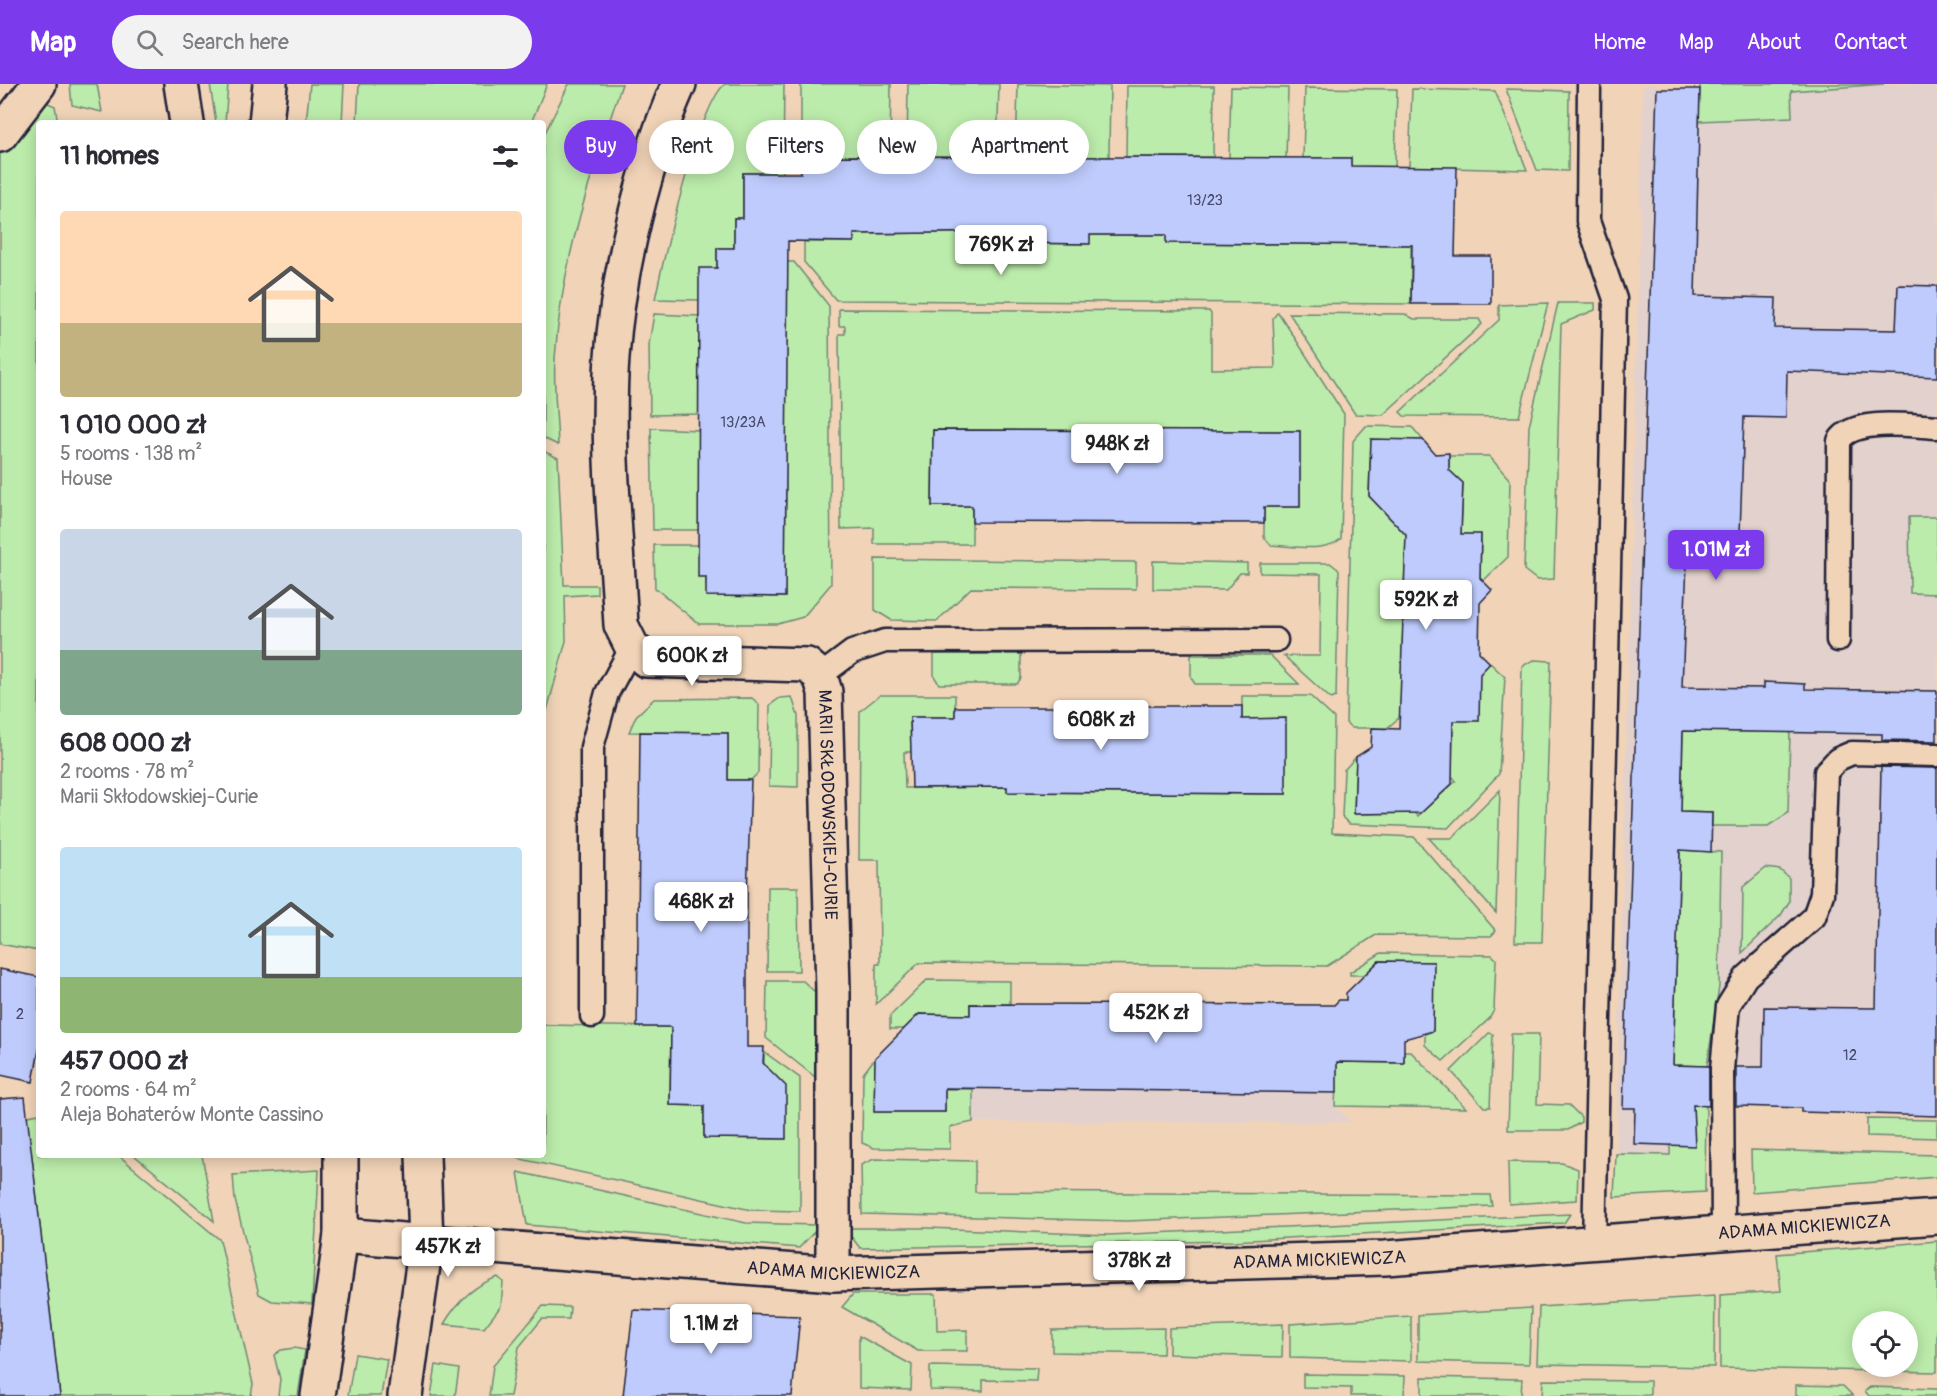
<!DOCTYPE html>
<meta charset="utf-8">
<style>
:root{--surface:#fff;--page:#f2f2f3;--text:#2b2b33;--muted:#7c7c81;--accent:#7c3aed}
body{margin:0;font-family:Pangolin,sans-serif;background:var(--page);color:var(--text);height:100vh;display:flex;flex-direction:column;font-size:22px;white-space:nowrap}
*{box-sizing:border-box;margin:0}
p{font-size:20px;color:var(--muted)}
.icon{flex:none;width:33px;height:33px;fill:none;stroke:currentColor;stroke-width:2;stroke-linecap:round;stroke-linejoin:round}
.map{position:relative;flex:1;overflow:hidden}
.drawer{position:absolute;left:36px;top:36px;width:510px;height:1038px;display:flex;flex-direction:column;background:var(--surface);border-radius:6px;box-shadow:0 3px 15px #0003}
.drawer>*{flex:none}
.hud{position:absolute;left:564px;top:36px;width:570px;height:54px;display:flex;gap:12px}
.fabs{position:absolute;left:1852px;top:1227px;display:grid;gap:12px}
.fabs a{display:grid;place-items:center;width:66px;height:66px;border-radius:50%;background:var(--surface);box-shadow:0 3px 15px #0003;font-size:30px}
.price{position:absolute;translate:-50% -51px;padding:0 14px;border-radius:6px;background:#fff;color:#222;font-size:20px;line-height:39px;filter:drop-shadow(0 2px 3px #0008)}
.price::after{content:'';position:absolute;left:50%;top:36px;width:18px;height:14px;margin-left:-9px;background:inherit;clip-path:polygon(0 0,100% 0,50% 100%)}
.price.on{background:var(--accent);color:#fff}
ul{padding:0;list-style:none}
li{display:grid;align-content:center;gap:12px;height:318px;padding:0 24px}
li span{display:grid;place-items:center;height:186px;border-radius:6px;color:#555}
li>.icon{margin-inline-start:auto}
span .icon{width:108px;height:108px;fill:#fffc;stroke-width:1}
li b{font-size:26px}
h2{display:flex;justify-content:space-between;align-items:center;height:72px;padding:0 24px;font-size:26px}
.chip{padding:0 21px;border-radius:27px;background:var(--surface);box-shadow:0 3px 15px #0003;font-size:21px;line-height:54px}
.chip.on{background:var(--accent);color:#fff}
header{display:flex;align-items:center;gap:36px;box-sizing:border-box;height:84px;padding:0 30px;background:var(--accent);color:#fff}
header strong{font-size:28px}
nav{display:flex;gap:33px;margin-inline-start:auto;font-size:21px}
.search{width:420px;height:54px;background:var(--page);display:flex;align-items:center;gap:15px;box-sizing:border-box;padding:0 21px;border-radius:33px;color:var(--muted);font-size:22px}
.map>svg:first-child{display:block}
.built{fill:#e2d1cc}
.green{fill:#bcecab;stroke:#6f8773;stroke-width:1.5;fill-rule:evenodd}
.building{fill:#becbfc;stroke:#22223b;stroke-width:1.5}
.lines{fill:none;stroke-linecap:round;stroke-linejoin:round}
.lane-casing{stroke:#22223b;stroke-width:27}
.street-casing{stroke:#22223b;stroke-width:38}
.secondary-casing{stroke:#22223b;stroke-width:38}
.lane{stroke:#f1d4b8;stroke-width:22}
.street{stroke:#f1d4b8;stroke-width:33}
.secondary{stroke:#f1d4b8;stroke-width:33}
.labels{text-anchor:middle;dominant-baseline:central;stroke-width:6;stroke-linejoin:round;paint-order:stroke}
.number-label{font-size:15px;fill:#494c6b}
.street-label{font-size:18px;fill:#22223b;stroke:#f1d4b8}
</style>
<header>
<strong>Map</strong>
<div class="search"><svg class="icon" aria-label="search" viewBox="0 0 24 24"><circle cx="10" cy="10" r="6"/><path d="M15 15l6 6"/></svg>Search here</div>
<nav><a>Home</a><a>Map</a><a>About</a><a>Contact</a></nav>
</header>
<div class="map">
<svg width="1937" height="1312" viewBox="0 0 1937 1312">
<rect width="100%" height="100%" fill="#f1d4b8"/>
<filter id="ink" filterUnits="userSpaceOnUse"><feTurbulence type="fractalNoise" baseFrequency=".0167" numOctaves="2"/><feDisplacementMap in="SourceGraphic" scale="12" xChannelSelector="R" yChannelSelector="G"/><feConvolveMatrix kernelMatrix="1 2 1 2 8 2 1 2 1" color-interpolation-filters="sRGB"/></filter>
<g filter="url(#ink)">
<path class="built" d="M 1657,0 L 1657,5 L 1699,5 L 1700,0 L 1937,0 L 1937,1032 L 1801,1028 L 1801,1024 L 1762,1019 L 1672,1017 L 1671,1071 L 1616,1070 L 1643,2 Z
M 973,1005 L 1334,1009 L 1335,1022 L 1351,1038 L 973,1038 Z"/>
<path class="green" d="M 70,0 L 97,0 L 102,28 L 72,21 Z
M 210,0 L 228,0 L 225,39 L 216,39 Z
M 310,0 L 344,0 L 342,39 L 306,39 Z
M 359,0 L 547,0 L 531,39 L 357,39 Z
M 569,0 L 622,0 C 591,89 561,179 555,274 C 553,302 557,332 558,361 L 543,354 L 543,53 Z
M 725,0 L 784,0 L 783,89 L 743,89 L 743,134 L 734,134 L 734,164 L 717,164 L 717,184 L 699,216 L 655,215 C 663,177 699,21 725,0 Z
M 801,0 L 891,0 L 890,72 L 801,73 Z
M 908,0 L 999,0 L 997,72 L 907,72 Z
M 1018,0 L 1110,2 L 1109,73 L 1016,72 Z
M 1700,0 L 1884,0 L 1791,7 L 1792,33 L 1699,37 Z
M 1127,2 L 1214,2 L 1213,73 L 1126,73 Z
M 1231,3 L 1288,4 L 1286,74 L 1229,74 Z
M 1305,4 L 1397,5 L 1395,83 L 1351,82 L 1351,74 L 1303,74 Z
M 1412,5 L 1495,7 L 1527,86 L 1409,83 Z
M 1506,5 L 1569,7 L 1568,87 L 1537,86 Z
M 39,15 L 55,22 L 58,39 L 39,39 L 39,867 L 0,860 L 0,70 Z
M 1015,148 L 1015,159 L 1089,160 L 1090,151 L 1166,151 L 1167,159 L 1411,161 L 1411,220 L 836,216 L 804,178 L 804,158 L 854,158 L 854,150 Z
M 787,178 L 794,178 L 829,222 L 831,500 L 803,533 L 778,540 L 699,540 L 655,504 L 654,461 L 699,461 L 706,493 L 707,512 L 785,513 Z
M 1548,219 L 1519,333 L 1404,332 L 1400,328 L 1499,236 L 1499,221 Z
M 1558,219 L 1595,219 L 1595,226 L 1561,240 L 1554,495 L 1537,496 L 1524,486 L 1529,342 Z
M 839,225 L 1209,227 L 1211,230 L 1211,285 L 1275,284 L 1273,234 L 1278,228 L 1344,330 L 1341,455 C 1323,469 1293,462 1271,461 L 1264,453 L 1264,423 L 1300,423 L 1300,347 L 933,346 L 932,422 L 972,422 L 972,460 L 874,460 L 874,444 L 841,445 L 839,250 L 845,250 L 845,242 L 839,242 Z
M 1289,229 L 1405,230 L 1414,235 L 1479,235 L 1482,240 L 1383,331 L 1355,330 Z
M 654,230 L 699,232 L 700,330 L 650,331 L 649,260 Z
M 1366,342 L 1412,343 L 1423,356 L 1371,356 L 1369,412 L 1406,451 L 1400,633 L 1387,644 L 1352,644 L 1346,639 L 1353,357 Z
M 651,344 L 699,346 L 699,446 L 653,446 Z
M 543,367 L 558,374 L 564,501 L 597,501 L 597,510 L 565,512 L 566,557 L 543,641 Z
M 1449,372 L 1489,372 L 1510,396 L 1508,473 L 1483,497 L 1480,495 L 1481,451 L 1461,450 L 1463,399 L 1449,386 Z
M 1909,433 L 1937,433 L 1937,510 L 1910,509 Z
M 875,475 L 1136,478 L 1136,505 L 971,504 L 937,537 L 891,536 L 875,526 Z
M 1153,477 L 1247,479 L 1247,489 L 1240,489 L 1226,506 L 1153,505 Z
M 1260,479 L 1330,479 L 1339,486 L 1336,613 L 1331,615 L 1284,572 L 1320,572 L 1321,490 L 1260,489 Z
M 934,570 L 1021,570 L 1021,594 L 1017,600 L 939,600 L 934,592 Z
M 1191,571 L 1270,571 L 1299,600 L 1195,600 L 1191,593 Z
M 1534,576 L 1551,577 L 1542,858 L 1515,858 L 1522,582 Z
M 1490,579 L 1505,593 L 1499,690 L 1448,744 L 1349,740 L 1342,733 L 1344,686 L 1356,673 L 1354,730 L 1415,729 L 1418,732 L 1456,697 L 1452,692 L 1453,637 L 1480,590 Z
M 880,611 L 955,611 L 955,633 L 910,633 L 911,668 L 904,668 L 905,704 L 1007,703 L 1008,708 L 1286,710 L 1242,635 L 1242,612 L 1310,612 L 1334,634 L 1332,749 L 1414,753 L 1496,847 L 1491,852 L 1376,851 L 1327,882 L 919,879 L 876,920 L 876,880 L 880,880 L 879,776 L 859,776 L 860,627 Z
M 792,613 L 798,632 L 798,703 L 769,702 L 770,621 L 780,614 Z
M 752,614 L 759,620 L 758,689 L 751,696 L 728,696 L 728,649 L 629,648 L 636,632 L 654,615 Z
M 1683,647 L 1790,648 L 1788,729 L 1768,742 L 1712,742 L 1712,729 L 1681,728 Z
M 1500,706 L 1496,829 L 1429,754 L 1452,754 Z
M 1680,766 L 1721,768 L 1719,903 L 1707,982 L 1673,981 Z
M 1766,784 L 1780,786 L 1789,794 L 1789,818 L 1781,831 L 1742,869 L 1743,803 Z
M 768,803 L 798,803 L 799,887 L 767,887 Z
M 1381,869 L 1492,871 L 1496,875 L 1494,926 L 1489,935 L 1443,977 L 1425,961 L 1425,950 L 1433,947 L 1433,878 L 1379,877 L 1364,891 L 1350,891 L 1350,888 Z
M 927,896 L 1010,897 L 1010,920 L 970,920 L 970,931 L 919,930 L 904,945 L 890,945 L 890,932 Z
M 767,897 L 803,897 L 815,908 L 815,993 L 766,954 Z
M 543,941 L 671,943 L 670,1021 L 704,1022 L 704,1054 L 785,1055 L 764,980 L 764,968 L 800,994 L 800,1127 L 751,1126 L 516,1074 L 516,1071 L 543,1071 Z
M 1489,949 L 1493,950 L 1490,1023 L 1484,1023 L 1451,987 Z
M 1511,950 L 1539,950 L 1537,1020 L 1569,1021 L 1581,1033 L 1581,1038 L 1568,1046 L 1508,1046 Z
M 1404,967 L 1410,967 L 1466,1024 L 1335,1022 L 1337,978 L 1404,979 Z
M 875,974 L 875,1028 L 945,1028 L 945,1005 L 973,1005 L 973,1038 L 950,1043 L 950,1065 L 874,1064 L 862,1059 L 863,990 Z
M 1672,1017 L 1706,1018 L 1705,1108 L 1614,1113 L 1616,1070 L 1670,1071 Z
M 39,1030 L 39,1071 L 118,1071 L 220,1156 L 253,1300 L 251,1312 L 60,1312 L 31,1066 L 0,1037 Z
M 1867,1035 L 1937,1036 L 1937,1054 L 1867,1052 Z
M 1751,1066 L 1937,1071 L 1937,1093 L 1752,1108 Z
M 134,1071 L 202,1071 L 214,1137 Z
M 874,1075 L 975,1077 L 975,1108 L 1490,1111 L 1492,1122 L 1127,1137 L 862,1130 L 861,1081 Z
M 1508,1078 L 1562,1079 L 1578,1085 L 1577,1116 L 1509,1120 Z
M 319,1086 L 312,1220 L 272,1217 L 259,1210 L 235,1116 L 233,1091 Z
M 518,1088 L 746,1139 L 816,1141 L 816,1146 L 799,1164 L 527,1141 Z
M 1570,1130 L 1564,1139 L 1232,1157 L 860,1164 L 846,1146 L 846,1144 L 928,1144 L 1109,1151 Z
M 1937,1157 L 1937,1288 L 1720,1284 L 1720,1211 L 1781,1207 L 1777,1170 ZM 1863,1238 L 1908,1238 L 1908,1282 L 1863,1282 Z
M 498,1193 L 503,1198 L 501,1222 L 484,1244 L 444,1240 C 457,1218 473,1201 498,1193 Z
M 853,1210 L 936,1210 L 937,1247 L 967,1246 L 967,1267 L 918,1267 L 842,1223 Z
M 1715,1212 L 1714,1283 L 1537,1280 L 1539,1223 Z
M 543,1222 L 570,1223 L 569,1235 L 542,1235 L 519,1263 L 510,1312 L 489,1312 L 493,1282 Z
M 1531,1224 L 1529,1280 L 1418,1277 L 1418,1231 Z
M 1411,1232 L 1411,1277 L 1290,1274 L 1290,1240 Z
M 1283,1240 L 1282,1273 L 1169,1270 L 1169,1244 Z
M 1164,1244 L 1163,1270 L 1052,1268 L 1052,1246 Z
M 859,1252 L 912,1281 L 911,1306 L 859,1304 Z
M 294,1264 L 305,1266 L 298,1312 L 278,1312 L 280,1295 L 274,1271 L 281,1266 Z
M 355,1270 L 387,1275 L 381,1312 L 348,1312 Z
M 436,1281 L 459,1285 L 455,1312 L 431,1312 Z
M 930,1282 L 1037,1284 L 1036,1297 L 983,1296 L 983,1307 L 930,1306 Z
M 1303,1290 L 1405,1292 L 1404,1312 L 1351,1312 L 1351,1304 L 1303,1303 Z
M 1422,1293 L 1522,1295 L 1521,1312 L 1422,1312 Z
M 1543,1296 L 1650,1297 L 1650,1311 L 1542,1312 Z
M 1796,1301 L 1843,1302 L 1853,1312 L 1796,1312 Z
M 1870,1303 L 1937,1305 L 1937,1312 L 1869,1312 L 1865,1307 Z"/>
<path class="building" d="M 1657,5 L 1700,5 L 1695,212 L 1776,214 L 1775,244 L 1896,246 L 1898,201 L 1937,202 L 1937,293 L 1787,287 L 1786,334 L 1744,333 L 1739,479 L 1687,478 L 1682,603 L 1764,604 L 1764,598 L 1805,600 L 1805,605 L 1937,607 L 1937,657 L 1882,656 L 1882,650 L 1683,647 L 1681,728 L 1712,729 L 1711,768 L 1680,766 L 1673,981 L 1709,982 L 1709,1022 L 1693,1021 L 1695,1062 L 1634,1060 L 1635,1024 L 1623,1024 Z
M 854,72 L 1351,74 L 1351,82 L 1457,83 L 1455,172 L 1491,172 L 1491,220 L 1411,220 L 1412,161 L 1166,159 L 1166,151 L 1090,151 L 1090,160 L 1014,159 L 1015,148 L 854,150 L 854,158 L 788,157 L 785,513 L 706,512 L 706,493 L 698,493 L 699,184 L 717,184 L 717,164 L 734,164 L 734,134 L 743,134 L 743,89 L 801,89 L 801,73 Z
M 933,346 L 1300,347 L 1300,423 L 1264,423 L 1264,439 L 972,438 L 972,422 L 932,422 Z
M 1371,355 L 1423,356 L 1435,370 L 1449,369 L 1449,386 L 1463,399 L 1461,450 L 1481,450 L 1480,494 L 1492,506 L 1480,519 L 1479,568 L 1490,579 L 1480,590 L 1479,637 L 1453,637 L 1452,700 L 1421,729 L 1354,730 L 1356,673 L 1371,663 L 1372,644 L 1399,645 L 1406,451 L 1369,412 Z
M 1131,622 L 1242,622 L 1242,635 L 1286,634 L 1286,710 L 1007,708 L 1007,703 L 912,704 L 910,633 L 955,633 L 955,623 L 1059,623 L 1059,634 L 1131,634 Z
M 640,648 L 728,649 L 728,696 L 751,696 L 747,814 L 747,963 L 764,963 L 763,979 L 786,1002 L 786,1055 L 704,1054 L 704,1022 L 670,1021 L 671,943 L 637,943 Z
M 1881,683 L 1937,684 L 1937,1032 L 1801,1028 L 1801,1024 L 1736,1022 L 1736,983 L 1763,983 L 1764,923 L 1876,924 Z
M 1379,877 L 1434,878 L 1433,947 L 1404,955 L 1404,979 L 1337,978 L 1337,1009 L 945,1004 L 945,1028 L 874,1028 L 875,974 L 919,930 L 970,931 L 970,920 L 1334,921 L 1339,916 L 1346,916 L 1346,909 Z
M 0,885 L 39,893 L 39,966 L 33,998 L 0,991 Z
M 25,1013 L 60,1312 L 0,1312 L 0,1015 Z
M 633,1226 L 800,1232 L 792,1312 L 623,1312 Z"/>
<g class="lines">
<defs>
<path id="lane" d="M 1589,0 L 1588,137 L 1615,215 L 1594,1160
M 1838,556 L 1839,357 C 1853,333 1911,342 1937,343
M 820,592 L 852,568 L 885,557 L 1276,556
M 592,932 L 592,663 L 607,609 L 632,563
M 1723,1149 L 1722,985 L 1728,922 L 1746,893 L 1814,833 L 1822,810 L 1826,688 L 1838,675 L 1852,669 L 1937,671"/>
<g id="street">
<path id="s1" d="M 679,0 C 644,79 618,187 612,273 C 606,360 616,453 621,541 L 632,563 L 646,576 L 807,581 L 820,592 L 825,608 L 833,906 L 833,1190"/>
<path d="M 0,51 L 39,0"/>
<path id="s2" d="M 341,1151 L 833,1190 L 1385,1174 L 1937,1133"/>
</g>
<path id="secondary" d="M 181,0 L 187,39
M 266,39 L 270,0
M 318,1312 L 341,1151 L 341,1071
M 405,1312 L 426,1159 L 423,1071"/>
</defs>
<use href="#lane" class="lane-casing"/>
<use href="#street" class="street-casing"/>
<use href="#secondary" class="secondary-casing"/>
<use href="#lane" class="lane"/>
<use href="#street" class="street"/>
<use href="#secondary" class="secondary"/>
</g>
</g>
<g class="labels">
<g class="number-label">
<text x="1205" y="116">13/23</text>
<text x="743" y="338">13/23A</text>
<text x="20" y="930">2</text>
<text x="1850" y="971">12</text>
</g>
<g class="street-label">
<text stroke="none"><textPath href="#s1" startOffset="902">MARII SKŁODOWSKIEJ-CURIE</textPath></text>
<text stroke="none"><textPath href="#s2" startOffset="1466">ADAMA MICKIEWICZA</textPath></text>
<text stroke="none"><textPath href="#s2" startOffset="980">ADAMA MICKIEWICZA</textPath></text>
<text stroke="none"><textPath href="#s2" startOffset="494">ADAMA MICKIEWICZA</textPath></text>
</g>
</g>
</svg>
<div class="fabs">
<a><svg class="icon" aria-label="locate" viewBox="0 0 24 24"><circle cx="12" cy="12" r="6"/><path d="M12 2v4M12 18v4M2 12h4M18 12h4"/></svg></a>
</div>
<b class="price" style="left:1001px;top:192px">769K zł</b>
<b class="price" style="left:1117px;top:391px">948K zł</b>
<b class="price on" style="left:1716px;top:497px">1.01M zł</b>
<b class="price" style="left:1426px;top:547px">592K zł</b>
<b class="price" style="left:692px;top:603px">600K zł</b>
<b class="price" style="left:1101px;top:667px">608K zł</b>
<b class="price" style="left:701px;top:849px">468K zł</b>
<b class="price" style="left:1156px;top:960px">452K zł</b>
<b class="price" style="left:448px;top:1194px">457K zł</b>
<b class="price" style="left:1139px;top:1208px">378K zł</b>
<b class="price" style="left:711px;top:1271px">1.1M zł</b>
<div class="hud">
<a class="chip on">Buy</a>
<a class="chip">Rent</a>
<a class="chip">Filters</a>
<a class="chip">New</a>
<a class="chip">Apartment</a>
</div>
<section class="drawer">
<h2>11 homes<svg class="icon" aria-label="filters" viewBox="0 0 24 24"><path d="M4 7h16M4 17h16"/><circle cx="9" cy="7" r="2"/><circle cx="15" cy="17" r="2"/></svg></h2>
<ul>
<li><span style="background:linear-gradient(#ffd9b3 60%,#c2b280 0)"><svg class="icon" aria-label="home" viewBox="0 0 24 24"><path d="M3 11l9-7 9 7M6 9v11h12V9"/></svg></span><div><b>1 010 000 zł</b><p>5 rooms · 138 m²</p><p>House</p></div></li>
<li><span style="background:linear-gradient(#c9d6e8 65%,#7fa58c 0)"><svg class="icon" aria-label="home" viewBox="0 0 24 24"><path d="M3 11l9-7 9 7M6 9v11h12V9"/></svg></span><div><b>608 000 zł</b><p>2 rooms · 78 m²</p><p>Marii Skłodowskiej-Curie</p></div></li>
<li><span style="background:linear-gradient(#bfe0f5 70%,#8fb573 0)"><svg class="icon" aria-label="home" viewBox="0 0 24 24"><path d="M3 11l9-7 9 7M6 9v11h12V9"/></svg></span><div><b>457 000 zł</b><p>2 rooms · 64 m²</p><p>Aleja Bohaterów Monte Cassino</p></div></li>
</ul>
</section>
</div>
